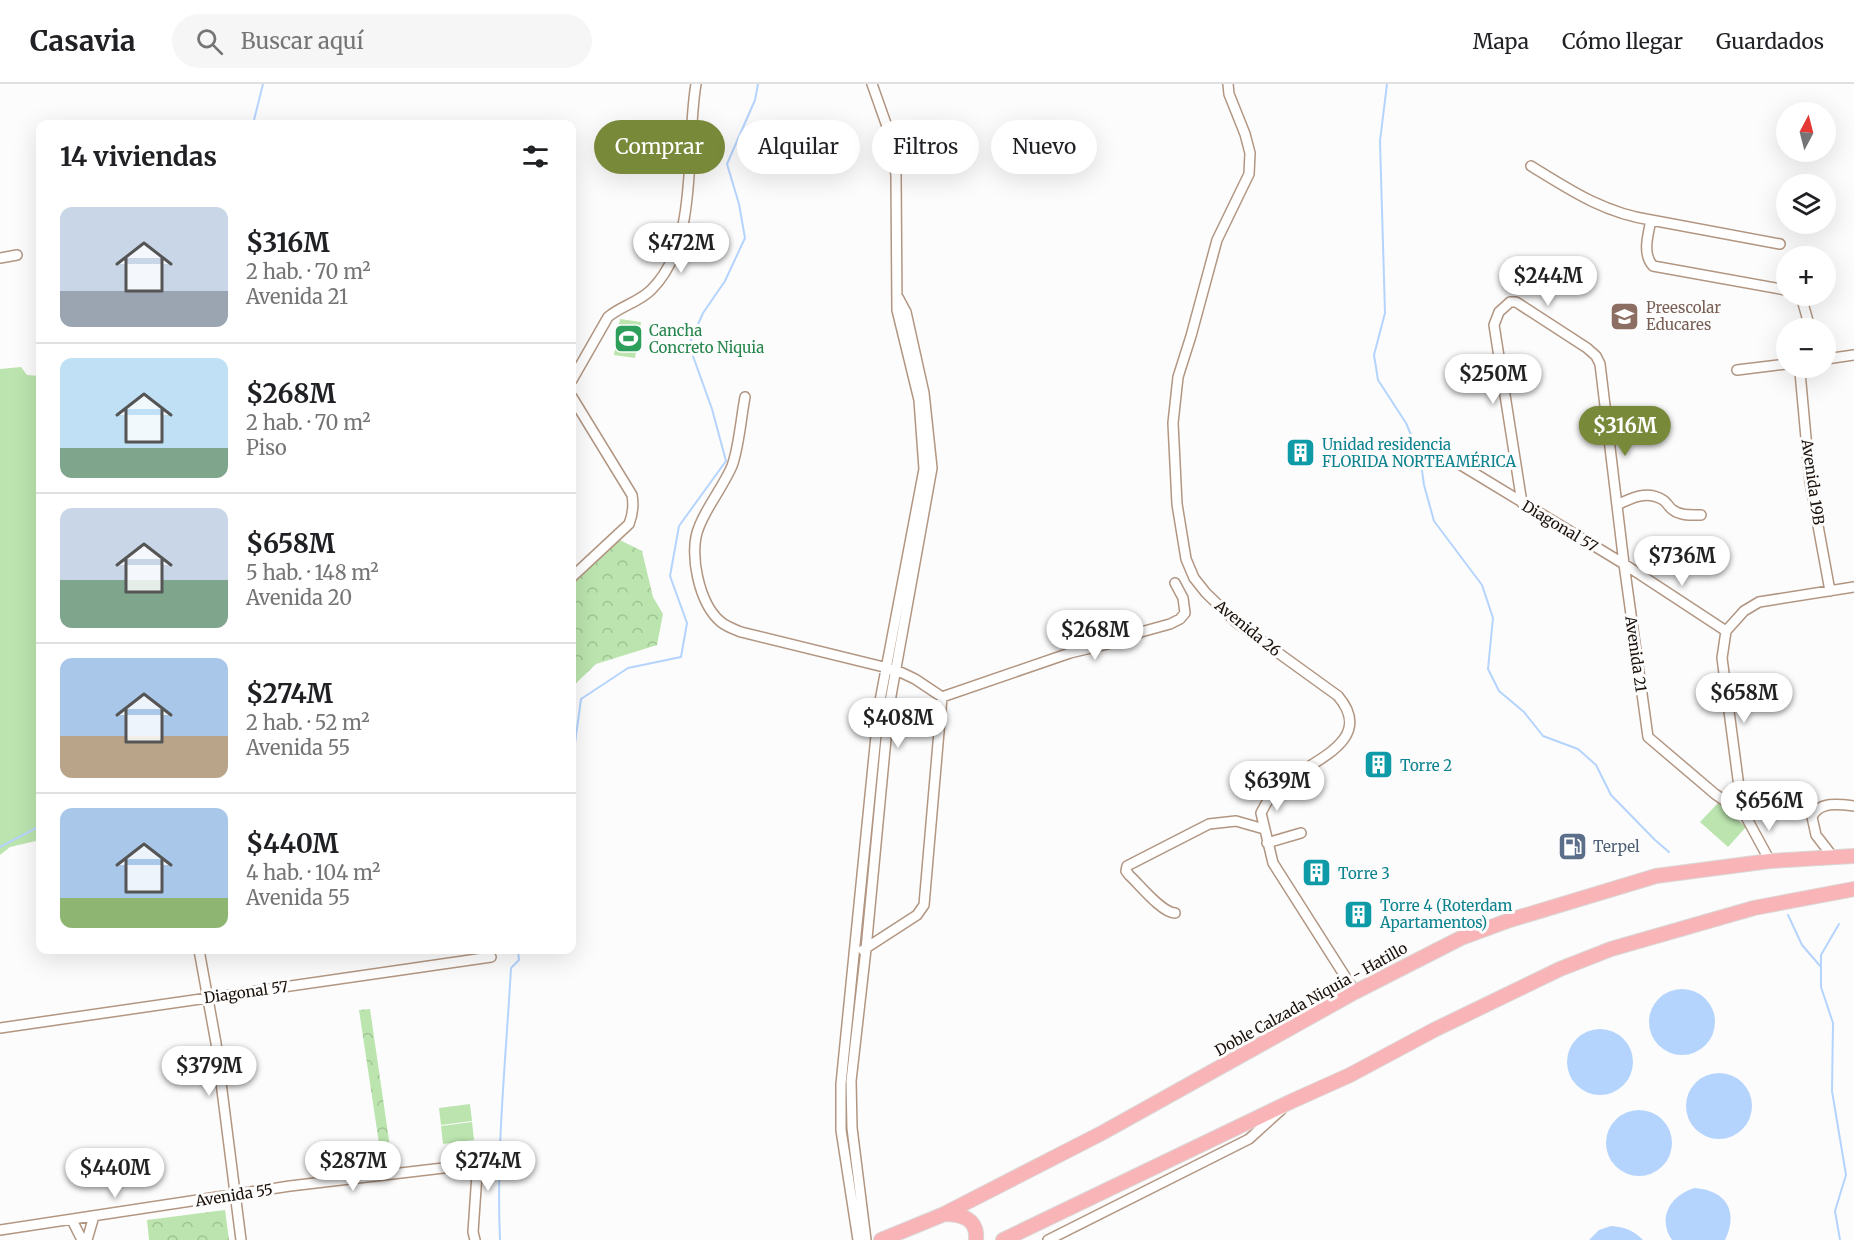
<!DOCTYPE html>
<html lang="es">
<meta charset="utf-8">
<style>
:root{--surface:#fff;--page:#f6f6f6;--text:#202124;--muted:#757577;--line:#e0e0e0;--accent:#788939}
body{margin:0;font-family:Merriweather,serif;background:var(--page);color:var(--text);height:100vh;display:flex;flex-direction:column;font-size:22px;white-space:nowrap}
*{box-sizing:border-box;margin:0}
p{font-size:20px;color:var(--muted)}
.icon{flex:none;width:33px;height:33px;fill:none;stroke:currentColor;stroke-width:2;stroke-linecap:round;stroke-linejoin:round}
.map{position:relative;flex:1;overflow:hidden}
.side{position:absolute;left:36px;top:36px;width:540px;height:834px;display:flex;flex-direction:column;background:var(--surface);border-radius:12px;box-shadow:0 6px 24px #0002}
.side>*{flex:none}
.top-card{position:absolute;left:594px;top:36px;width:570px;height:54px;display:flex;gap:12px}
.needle{width:39px;rotate:7deg}
.buttons{position:absolute;left:1776px;top:18px;display:grid;gap:12px}
.buttons a{display:grid;place-items:center;width:60px;height:60px;border-radius:50%;background:var(--surface);box-shadow:0 6px 24px #0002;font-size:30px}
.price{position:absolute;translate:-50% -51px;padding:0 14px;border-radius:21px;background:#fff;color:#222;font-size:20px;line-height:39px;filter:drop-shadow(0 2px 3px #0008)}
.price::after{content:'';position:absolute;left:50%;top:36px;width:18px;height:14px;margin-left:-9px;background:inherit;clip-path:polygon(0 0,100% 0,50% 100%)}
.price.active{background:var(--accent);color:#fff}
ul{padding:0;list-style:none}
li{display:flex;align-items:center;gap:18px;height:150px;padding:0 24px}
li+li{border-top:2px solid var(--line)}
li span{display:grid;place-items:center;flex:none;width:168px;height:120px;border-radius:12px;color:#555}
li>.icon{margin-inline-start:auto}
span .icon{width:72px;height:72px;fill:#fffc;stroke-width:1}
li b{font-size:26px}
h2{display:flex;justify-content:space-between;align-items:center;height:72px;padding:0 24px;font-size:26px}
.pill{padding:0 21px;border-radius:27px;background:var(--surface);box-shadow:0 6px 24px #0002;font-size:21px;line-height:54px}
.pill.active{background:var(--accent);color:#fff}
header{display:flex;align-items:center;gap:36px;box-sizing:border-box;height:84px;padding:0 30px;background:var(--surface);border-bottom:2px solid var(--line)}
header strong{font-size:28px}
nav{display:flex;gap:33px;margin-inline-start:auto;font-size:21px}
.search{width:420px;height:54px;background:var(--page);display:flex;align-items:center;gap:15px;box-sizing:border-box;padding:0 21px;border-radius:33px;color:var(--muted);font-size:22px}
.map>svg:first-child{display:block}
.grass{fill:#bbe4ae}
.park{fill:url(#park-crowns)}
.water{fill:#b5d4fd}
.lines{fill:none;stroke-linecap:round;stroke-linejoin:round}
.stream{stroke:#b5d4fd;stroke-width:2}
.minor-casing{stroke:#b29682;stroke-width:12}
.highway-casing{stroke:#dbd9d8;stroke-width:16}
.minor{stroke:#fff;stroke-width:9}
.highway{stroke:#f8b4b7;stroke-width:14}
.labels{text-anchor:middle;dominant-baseline:central;stroke-width:6;stroke-linejoin:round;paint-order:stroke}
.education-label{font-size:15px;fill:#785e54;stroke:#fcfcfc;text-anchor:start}
.leisure-label{font-size:15px;fill:#27864d;stroke:#fcfcfc;text-anchor:start}
.culture-label{font-size:15px;fill:#0d838f;stroke:#fcfcfc;text-anchor:start}
.street-label{font-size:15px;fill:#1b110a;stroke:#fcfcfc}
.service-label{font-size:15px;fill:#4e5e75;stroke:#fcfcfc;text-anchor:start}
</style>
<header>
<strong>Casavia</strong>
<div class="search"><svg class="icon" aria-label="search" viewBox="0 0 24 24"><circle cx="10" cy="10" r="6"/><path d="M15 15l6 6"/></svg>Buscar aquí</div>
<nav><a>Mapa</a><a>Cómo llegar</a><a>Guardados</a></nav>
</header>
<div class="map">
<svg width="1854" height="1156" viewBox="0 0 1854 1156">
<defs>
<pattern id="park-crowns" width="20" height="18" patternUnits="userSpaceOnUse" patternTransform="scale(1.5)"><rect width="20" height="18" fill="#bbe4ae"/><path d="M2 6a3 3 0 1 1 6 0M12 15a3 3 0 1 1 6 0" fill="none" stroke="#a0c394"/></pattern>
</defs>
<rect width="100%" height="100%" fill="#fcfcfc"/>
<path class="grass" d="M 620,235 L 641,238 L 635,274 L 614,271 Z
M 21,283 L 27,291 L 40,292 L 40,756 L 10,763 L 0,771 L 0,285 Z
M 1718,719 L 1746,743 L 1728,763 L 1700,738 Z
M 470,1020 L 472,1037 L 441,1041 L 439,1024 Z
M 472,1038 L 474,1056 L 443,1060 L 441,1042 Z"/>
<path class="park" d="M 616,454 L 642,467 L 653,513 L 663,530 L 657,561 L 596,580 L 572,603 L 572,497 Z
M 370,925 L 392,1077 L 382,1079 L 359,926 Z
M 225,1126 L 229,1156 L 149,1156 L 147,1136 Z"/>
<path class="water" d="M1649 938a33 33 0 1 1 66 0a33 33 0 1 1-66 0Z
M1567 978a33 33 0 1 1 66 0a33 33 0 1 1-66 0Z
M1686 1022a33 33 0 1 1 66 0a33 33 0 1 1-66 0Z
M1606 1059a33 33 0 1 1 66 0a33 33 0 1 1-66 0Z
M 1694,1104 C 1726,1106 1739,1127 1725,1156 L 1672,1156 C 1657,1134 1670,1112 1694,1104 Z
M 1611,1142 C 1625,1143 1633,1146 1643,1156 L 1589,1156 L 1599,1146 Z"/>
<g class="lines">
<path class="stream" d="M 1387,0 L 1380,57 L 1385,229 L 1374,271 L 1378,296 L 1406,339 L 1420,372 L 1424,401 L 1434,437 L 1482,501 L 1493,534 L 1488,585 L 1499,607 L 1524,628 L 1543,652 L 1578,665 L 1596,681 L 1611,711 L 1655,756 L 1669,768
M 253,40 L 263,0
M 572,681 L 581,615 L 628,584 L 681,573 L 687,539 L 670,492 L 679,442 L 726,377 L 712,325 L 689,261 L 703,229 L 725,197 L 745,154 L 739,120 L 727,80 L 755,16 L 758,0
M 0,763 L 40,742
M 1788,831 L 1802,861 L 1821,883
M 1839,840 L 1821,871 L 1821,903 L 1833,939 L 1832,1007 L 1846,1091 L 1835,1127 L 1840,1156
M 500,1156 C 496,1066 506,974 511,884 L 519,876 L 518,866"/>
<defs>
<path id="minor" d="M 1228,0 L 1229,10 L 1245,50 L 1250,69 L 1249,90 L 1217,156 L 1191,252 L 1178,293 L 1173,339 L 1177,420 L 1186,475 L 1194,494 L 1206,509 L 1237,539 L 1338,612 C 1377,658 1309,677 1280,702 C 1272,708 1266,719 1261,729 L 1273,779 L 1355,908
M 1531,82 C 1570,106 1604,129 1651,136 C 1648,151 1642,170 1653,182 L 1786,206
M 1651,136 L 1780,160
M 0,174 L 17,171
M 1801,212 L 1810,244
M 1826,275 L 1854,271
M 1802,284 L 1800,288 L 1810,398 L 1830,507
M 1737,286 L 1786,280
M 572,296 L 608,233 C 621,222 639,218 651,206 C 700,158 685,64 696,0
M 572,313 L 632,411 C 634,422 633,430 629,440 L 572,493
M 745,313 C 741,334 739,363 732,382 C 723,403 707,422 699,443 C 688,468 699,520 721,538 C 727,543 734,545 741,548 L 896,586 L 915,595 L 942,613 L 924,821 L 917,831 L 863,866
M 1456,378 L 1624,480 L 1726,547
M 1522,419 L 1494,241 L 1499,228 L 1510,218 L 1516,218 L 1587,264 L 1596,272 L 1600,280 L 1624,480 L 1648,653 L 1715,710 L 1745,731
M 1617,421 C 1631,414 1647,406 1663,416 C 1667,418 1669,424 1673,426 C 1681,432 1691,431 1701,431
M 942,613 L 1070,569 L 1124,556 L 1141,548 L 1170,540 L 1180,535 L 1185,529 L 1183,514 L 1175,499
M 1267,759 L 1301,749
M 1833,773 L 1816,751 L 1812,733 C 1819,717 1839,720 1854,722
M 1770,777 L 1745,731 L 1739,703 L 1722,574 L 1726,547 L 1744,527 L 1759,518 L 1854,503
M 1175,829 C 1161,828 1140,801 1129,791 L 1126,787 L 1127,782 L 1209,740 L 1236,737 L 1264,745
M 199,866 L 216,959 L 241,1156
M 0,944 L 491,873
M 72,1136 L 82,1156
M 0,1146 L 290,1102 L 469,1081 L 475,1084 L 477,1090 L 473,1148 L 475,1156
M 87,1156 L 94,1132
M 858,1156 L 841,1046 L 841,1000 L 879,622 L 924,385 L 919,316 L 897,226 L 896,91 L 889,48 L 872,0
M 866,1156 L 852,1044 L 851,997 L 866,865 L 889,623 L 932,384 L 924,309 L 906,228 L 898,213
M 1048,1156 L 1249,1055 L 1281,1026"/>
<path id="highway" d="M 944,1130 C 962,1130 978,1135 976,1156
M 881,1156 L 942,1131 L 1102,1049 L 1355,908 L 1461,854 L 1510,836 L 1656,792 L 1770,777 L 1854,772
M 1003,1156 L 1290,1018 L 1350,991 L 1434,946 L 1560,885 L 1611,865 L 1754,824 L 1854,805"/>
</defs>
<use href="#minor" class="minor-casing"/>
<use href="#highway" class="highway-casing"/>
<use href="#minor" class="minor"/>
<use href="#highway" class="highway"/>
</g>
<defs>
<symbol id="school-square" viewBox="-11 -11 22 22"><rect x="-9" y="-9" width="18" height="18" rx="4" fill="#8d6e63" stroke="#fcfcfc"/><path d="M0-5L7-2L0 1L-7-2ZM-4 1L0 2.5L4 1V4Q0 6-4 4Z" fill="#fff"/></symbol>
<symbol id="stadium-square" viewBox="-11 -11 22 22"><rect x="-9" y="-9" width="18" height="18" rx="4" fill="#2e9e5b" stroke="#fcfcfc"/><path d="M0-5a6.5 5 0 1 0 0 10a6.5 5 0 1 0 0-10ZM-3.5-1.8h7v3.6h-7Z" fill="#fff"/></symbol>
<symbol id="building-square" viewBox="-11 -11 22 22"><rect x="-9" y="-9" width="18" height="18" rx="4" fill="#0f9aa8" stroke="#fcfcfc"/><path d="M-4-6H4V6H1V3H-1V6H-4ZM-2.5-4.3h1.7v1.8h-1.7ZM.8-4.3h1.7v1.8H.8ZM-2.5-1h1.7V.8h-1.7ZM.8-1h1.7V.8H.8Z" fill="#fff"/></symbol>
<symbol id="fuel-square" viewBox="-11 -11 22 22"><rect x="-9" y="-9" width="18" height="18" rx="4" fill="#5c6f8a" stroke="#fcfcfc"/><path d="M-5.5-6h7V0h2V4h1.3V-2.5L3-4.5l.8-.8L6-3V5H2.5V1h-1V6h-7ZM-4.2-4.7v3.2H.2V-4.7Z" fill="#fff"/></symbol>
</defs>
<g fill-rule="evenodd">
<use href="#school-square" x="1608" y="216" width="33" height="33"/>
<use href="#stadium-square" x="612" y="238" width="33" height="33"/>
<use href="#building-square" x="1284" y="352" width="33" height="33"/>
<use href="#building-square" x="1362" y="664" width="33" height="33"/>
<use href="#fuel-square" x="1556" y="746" width="33" height="33"/>
<use href="#building-square" x="1300" y="772" width="33" height="33"/>
<use href="#building-square" x="1342" y="814" width="33" height="33"/>
</g>
<g class="labels">
<g class="education-label">
<text x="1646" y="223">Preescolar<tspan x="1646" dy="17">Educares</tspan></text>
</g>
<g class="leisure-label">
<text x="649" y="246">Cancha<tspan x="649" dy="17">Concreto Niquia</tspan></text>
</g>
<g class="culture-label">
<text x="1322" y="360">Unidad residencia<tspan x="1322" dy="17">FLORIDA NORTEAMÉRICA</tspan></text>
<text x="1400" y="681">Torre 2</text>
<text x="1338" y="789">Torre 3</text>
<text x="1380" y="821">Torre 4 (Roterdam<tspan x="1380" dy="17">Apartamentos)</tspan></text>
</g>
<g class="street-label">
<text transform="translate(1813 398) rotate(82)">Avenida 19B</text>
<text transform="translate(1560 442) rotate(31)">Diagonal 57</text>
<text transform="translate(1248 544) rotate(39)">Avenida 26</text>
<text transform="translate(1636 570) rotate(82)">Avenida 21</text>
<text transform="translate(246 908) rotate(-8)">Diagonal 57</text>
<text transform="translate(1311 915) rotate(-29)">Doble Calzada Niquia - Hatillo</text>
<text transform="translate(234 1111) rotate(-9)">Avenida 55</text>
</g>
<g class="service-label">
<text x="1593" y="762">Terpel</text>
</g>
</g>
</svg>
<div class="buttons">
<a><svg class="needle" viewBox="-14 -14 28 28"><path d="M0-13l5 13h-10z" fill="#e53935"/><path d="M0 13l5-13h-10z" fill="#757577"/></svg></a>
<a><svg class="icon" aria-label="layers" viewBox="0 0 24 24"><path d="M12 4l9 5-9 5-9-5zM3 14l9 5 9-5"/></svg></a>
<a>+</a>
<a>−</a>
</div>
<b class="price" style="left:681px;top:190px">$472M</b>
<b class="price" style="left:1548px;top:223px">$244M</b>
<b class="price" style="left:1493px;top:321px">$250M</b>
<b class="price active" style="left:1625px;top:373px">$316M</b>
<b class="price" style="left:1682px;top:503px">$736M</b>
<b class="price" style="left:1095px;top:577px">$268M</b>
<b class="price" style="left:1744px;top:640px">$658M</b>
<b class="price" style="left:898px;top:665px">$408M</b>
<b class="price" style="left:1277px;top:728px">$639M</b>
<b class="price" style="left:1769px;top:748px">$656M</b>
<b class="price" style="left:209px;top:1013px">$379M</b>
<b class="price" style="left:353px;top:1108px">$287M</b>
<b class="price" style="left:488px;top:1108px">$274M</b>
<b class="price" style="left:115px;top:1115px">$440M</b>
<div class="top-card">
<a class="pill active">Comprar</a>
<a class="pill">Alquilar</a>
<a class="pill">Filtros</a>
<a class="pill">Nuevo</a>
</div>
<section class="side">
<h2>14 viviendas<svg class="icon" aria-label="filters" viewBox="0 0 24 24"><path d="M4 7h16M4 17h16"/><circle cx="9" cy="7" r="2"/><circle cx="15" cy="17" r="2"/></svg></h2>
<ul>
<li><span style="background:linear-gradient(#c9d6e8 70%,#9aa5b1 0)"><svg class="icon" aria-label="home" viewBox="0 0 24 24"><path d="M3 11l9-7 9 7M6 9v11h12V9"/></svg></span><div><b>$316M</b><p>2 hab. · 70 m²</p><p>Avenida 21</p></div></li>
<li><span style="background:linear-gradient(#bfe0f5 75%,#7fa58c 0)"><svg class="icon" aria-label="home" viewBox="0 0 24 24"><path d="M3 11l9-7 9 7M6 9v11h12V9"/></svg></span><div><b>$268M</b><p>2 hab. · 70 m²</p><p>Piso</p></div></li>
<li><span style="background:linear-gradient(#c9d6e8 60%,#7fa58c 0)"><svg class="icon" aria-label="home" viewBox="0 0 24 24"><path d="M3 11l9-7 9 7M6 9v11h12V9"/></svg></span><div><b>$658M</b><p>5 hab. · 148 m²</p><p>Avenida 20</p></div></li>
<li><span style="background:linear-gradient(#a9c7e8 65%,#b9a48a 0)"><svg class="icon" aria-label="home" viewBox="0 0 24 24"><path d="M3 11l9-7 9 7M6 9v11h12V9"/></svg></span><div><b>$274M</b><p>2 hab. · 52 m²</p><p>Avenida 55</p></div></li>
<li><span style="background:linear-gradient(#a9c7e8 75%,#8fb573 0)"><svg class="icon" aria-label="home" viewBox="0 0 24 24"><path d="M3 11l9-7 9 7M6 9v11h12V9"/></svg></span><div><b>$440M</b><p>4 hab. · 104 m²</p><p>Avenida 55</p></div></li>
</ul>
</section>
</div>
